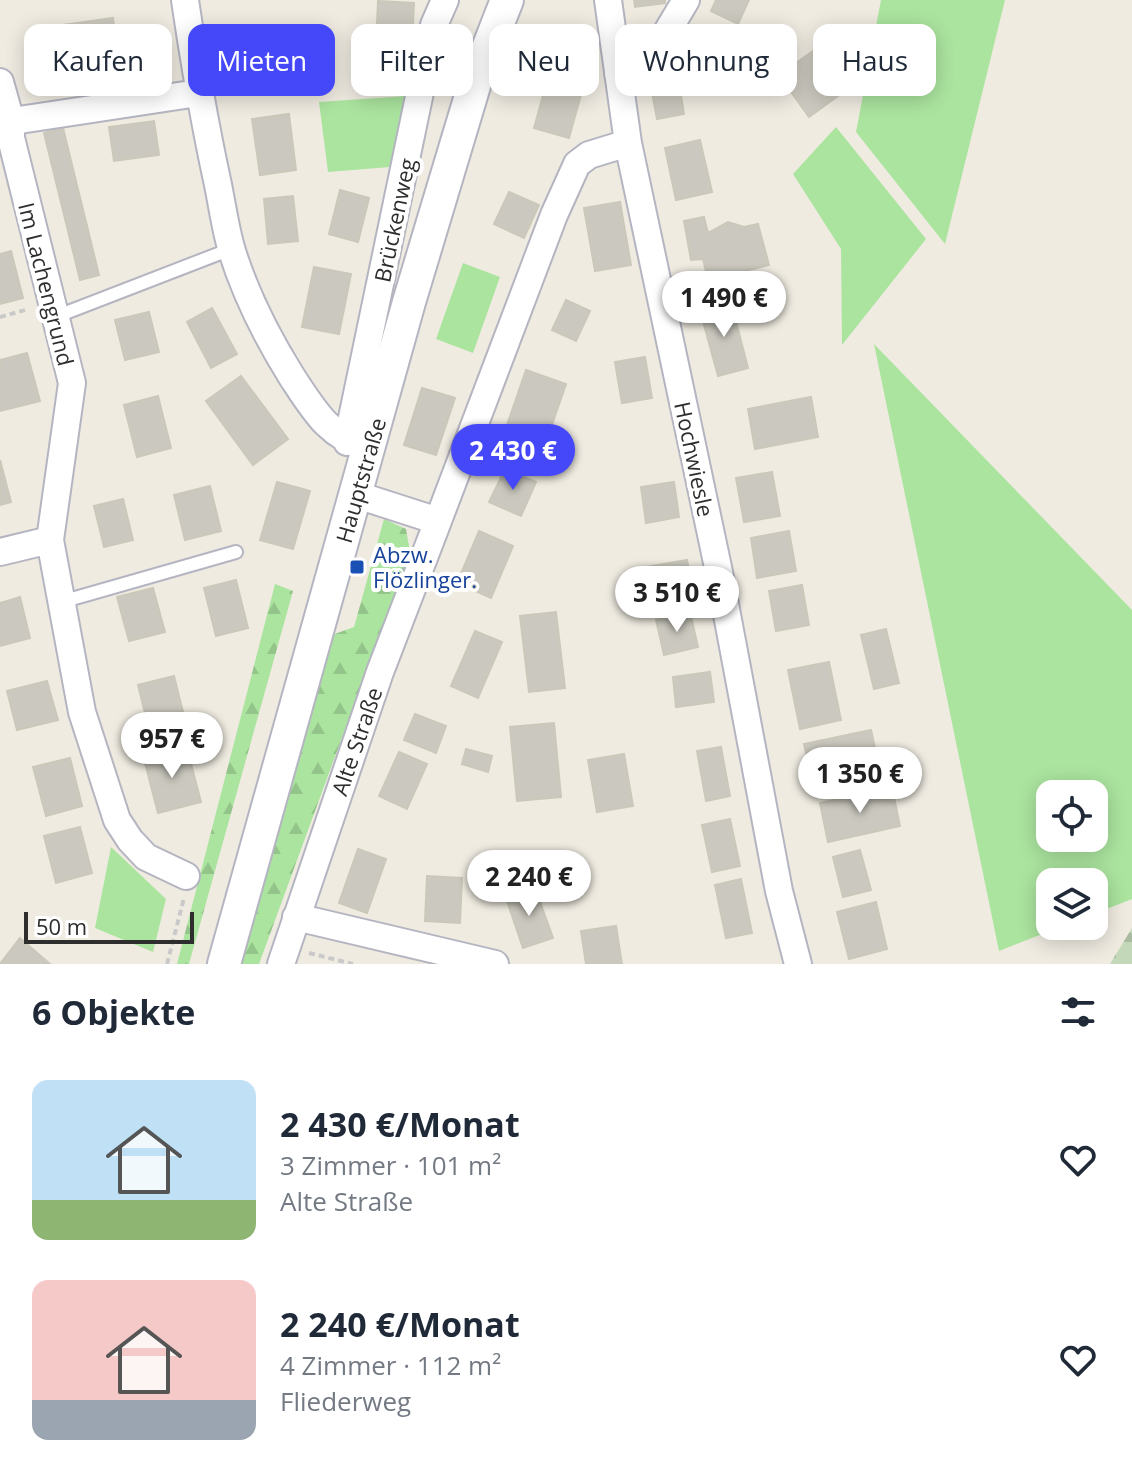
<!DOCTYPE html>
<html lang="de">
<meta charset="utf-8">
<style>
:root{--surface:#fff;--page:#f2f2f3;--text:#1f2937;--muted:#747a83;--accent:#4548f8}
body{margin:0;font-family:"Open Sans",sans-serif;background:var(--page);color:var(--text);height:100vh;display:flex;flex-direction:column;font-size:30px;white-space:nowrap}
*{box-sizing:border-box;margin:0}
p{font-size:26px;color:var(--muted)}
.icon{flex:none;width:44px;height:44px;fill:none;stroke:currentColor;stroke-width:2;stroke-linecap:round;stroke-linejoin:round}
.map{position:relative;height:964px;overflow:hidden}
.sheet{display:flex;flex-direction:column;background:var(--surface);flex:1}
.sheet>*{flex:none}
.banner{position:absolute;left:24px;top:24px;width:1084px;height:72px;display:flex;gap:16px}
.tools{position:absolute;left:1036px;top:780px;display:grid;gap:16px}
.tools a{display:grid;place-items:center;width:72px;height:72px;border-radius:16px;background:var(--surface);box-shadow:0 4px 20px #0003;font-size:40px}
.scale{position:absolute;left:24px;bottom:20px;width:170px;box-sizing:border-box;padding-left:8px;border:4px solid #2e2e2e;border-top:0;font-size:22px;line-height:28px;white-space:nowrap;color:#2e2e2e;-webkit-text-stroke:6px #fff;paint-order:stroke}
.price{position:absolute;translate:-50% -68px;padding:0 18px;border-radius:28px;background:#fff;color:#222;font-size:26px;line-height:52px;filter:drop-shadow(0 2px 4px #0008)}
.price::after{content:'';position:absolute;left:50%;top:48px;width:24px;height:18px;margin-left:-12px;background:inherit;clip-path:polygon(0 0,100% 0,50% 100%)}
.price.current{background:var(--accent);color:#fff}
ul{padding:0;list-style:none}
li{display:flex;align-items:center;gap:24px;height:200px;padding:0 32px}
li span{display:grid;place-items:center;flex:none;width:224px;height:160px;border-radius:16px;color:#555}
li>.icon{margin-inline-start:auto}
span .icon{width:96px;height:96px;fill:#fffc;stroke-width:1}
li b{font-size:34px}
h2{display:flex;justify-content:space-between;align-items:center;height:96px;padding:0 32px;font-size:34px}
.pill{padding:0 28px;border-radius:16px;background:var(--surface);box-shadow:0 4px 20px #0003;font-size:28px;line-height:72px}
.pill.current{background:var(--accent);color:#fff}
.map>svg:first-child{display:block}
.grass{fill:#abe49f;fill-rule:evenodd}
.forest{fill:url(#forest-firs)}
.cemetery{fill:url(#cemetery-stones)}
.building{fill:#cbc9bf;stroke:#cbc8ba;stroke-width:2}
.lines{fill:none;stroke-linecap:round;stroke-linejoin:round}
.service-casing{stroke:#b4b5c1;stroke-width:16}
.minor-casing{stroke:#b4b5c1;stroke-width:30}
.tertiary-casing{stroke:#b4b5c1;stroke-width:36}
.path{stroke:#c9c9c9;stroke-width:4;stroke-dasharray:6 4;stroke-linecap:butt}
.service{stroke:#fff;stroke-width:12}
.minor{stroke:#fff;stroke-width:26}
.tertiary{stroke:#fff;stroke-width:32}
.transit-dot{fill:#1a4fb4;stroke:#fff;stroke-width:3}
.labels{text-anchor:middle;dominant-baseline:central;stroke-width:8;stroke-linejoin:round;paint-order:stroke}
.street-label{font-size:22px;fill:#2e2e2e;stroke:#fff}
.transit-label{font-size:22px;fill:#164399;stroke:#fff;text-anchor:start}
</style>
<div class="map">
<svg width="1132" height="964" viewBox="0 0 1132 964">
<defs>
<pattern id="forest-firs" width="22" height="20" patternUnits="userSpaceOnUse" patternTransform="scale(2)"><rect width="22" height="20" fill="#abe49f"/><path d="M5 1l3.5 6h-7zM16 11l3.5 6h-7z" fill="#93c489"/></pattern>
<pattern id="cemetery-stones" width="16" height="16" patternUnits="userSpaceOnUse" patternTransform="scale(2)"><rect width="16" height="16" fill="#c3d8b9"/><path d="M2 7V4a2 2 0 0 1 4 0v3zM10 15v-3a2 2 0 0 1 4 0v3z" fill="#a8ba9f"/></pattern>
</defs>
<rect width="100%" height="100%" fill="#efebe1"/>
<path class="grass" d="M 881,0 L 1005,0 L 945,244 L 856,132 Z
M 406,96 L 390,167 L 328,172 L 319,102 Z
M 836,127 L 926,239 L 842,345 L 841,249 L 793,174 Z
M 463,263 L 500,277 L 473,353 L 436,339 Z
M 874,344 L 1132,610 L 1132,899 L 1094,914 L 1094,882 L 1050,882 L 1050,926 L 1063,926 L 999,951 ZM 1050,794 L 1094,794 L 1094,838 L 1050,838 Z
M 111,847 L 166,899 L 153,952 L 95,928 Z"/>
<path class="forest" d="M 384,519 L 406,529 L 410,552 L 259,964 L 239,964 L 332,635 L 354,627 Z
M 275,584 L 293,591 L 189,964 L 177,964 Z"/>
<path class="cemetery" d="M 1132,928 L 1132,964 L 1110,964 Z"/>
<path class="building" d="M 634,0 L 665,0 L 665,3 L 635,7 Z
M 716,0 L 749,0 L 738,24 L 711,11 Z
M 378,1 L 414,3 L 412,46 L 376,44 Z
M 113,18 L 117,50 L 59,58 L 55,26 Z
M 278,25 L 283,65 L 240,70 L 234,31 Z
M 557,45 L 592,55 L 569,138 L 534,128 Z
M 816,49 L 846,90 L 809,117 L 779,75 Z
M 677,71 L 684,114 L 657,119 L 649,76 Z
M 289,114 L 296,170 L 260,175 L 252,119 Z
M 154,121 L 159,155 L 114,161 L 109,127 Z
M 63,128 L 99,275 L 80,280 L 44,133 Z
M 700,140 L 712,192 L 676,200 L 665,148 Z
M 340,190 L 369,198 L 358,242 L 329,234 Z
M 509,192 L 539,205 L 524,238 L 494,224 Z
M 293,196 L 298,241 L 268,244 L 264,199 Z
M 620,202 L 631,265 L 595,271 L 584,208 Z
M 704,217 L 708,233 L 728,222 L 744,227 L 758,224 L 769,265 L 708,280 L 703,259 L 691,260 L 684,221 Z
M 11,251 L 23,298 L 0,304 L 0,254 Z
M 314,267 L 351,274 L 339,334 L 302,327 Z
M 566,300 L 590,311 L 576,341 L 552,330 Z
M 731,302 L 748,368 L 718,376 L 700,310 Z
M 212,308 L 237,354 L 211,368 L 187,322 Z
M 149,312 L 159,352 L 125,360 L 115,320 Z
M 27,353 L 40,401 L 0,411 L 0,360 Z
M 645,357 L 652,398 L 622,403 L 615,362 Z
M 526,370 L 566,384 L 546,442 L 506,428 Z
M 241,376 L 288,439 L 253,465 L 206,401 Z
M 422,388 L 455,398 L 436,455 L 404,445 Z
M 158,396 L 171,448 L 137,457 L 124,405 Z
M 811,397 L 818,437 L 755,449 L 748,409 Z
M 0,460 L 11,502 L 0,505 Z
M 505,469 L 536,482 L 521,516 L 489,502 Z
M 772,472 L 780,516 L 744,522 L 736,478 Z
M 277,482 L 310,491 L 293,549 L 260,540 Z
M 674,482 L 679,517 L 646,523 L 641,487 Z
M 210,486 L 221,531 L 185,540 L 174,495 Z
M 123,499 L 133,540 L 104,547 L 94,506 Z
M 479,531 L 513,546 L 491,598 L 457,583 Z
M 789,531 L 796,571 L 757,578 L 751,538 Z
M 687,560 L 693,591 L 651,599 L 646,567 Z
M 236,580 L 248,628 L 216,636 L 204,588 Z
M 802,585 L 809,625 L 776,631 L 769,591 Z
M 153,588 L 165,632 L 129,641 L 117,597 Z
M 20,597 L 30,638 L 0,646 L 0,603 Z
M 556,612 L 565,688 L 529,692 L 520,616 Z
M 690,612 L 698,647 L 664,655 L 656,620 Z
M 886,629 L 899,683 L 874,689 L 861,635 Z
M 475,631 L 502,642 L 478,698 L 451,686 Z
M 829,662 L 841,720 L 800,729 L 788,670 Z
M 710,672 L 714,702 L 676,707 L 673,677 Z
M 174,676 L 184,716 L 148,725 L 138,685 Z
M 47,681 L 58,720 L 17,730 L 7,691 Z
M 415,714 L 446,726 L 436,753 L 404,740 Z
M 554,723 L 561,797 L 517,801 L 510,727 Z
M 871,730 L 879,766 L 812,780 L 804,744 Z
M 721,747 L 730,796 L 706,801 L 697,751 Z
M 187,748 L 201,802 L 158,813 L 144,759 Z
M 466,749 L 492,756 L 488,772 L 462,764 Z
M 399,752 L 427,764 L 407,809 L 379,796 Z
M 624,754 L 633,806 L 597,812 L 588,760 Z
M 70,758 L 82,806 L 46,816 L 33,767 Z
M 892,788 L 900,826 L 828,842 L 820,803 Z
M 730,819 L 740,866 L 712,872 L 702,825 Z
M 80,827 L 92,873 L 56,883 L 44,836 Z
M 358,849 L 386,859 L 367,913 L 339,903 Z
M 860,850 L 871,890 L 843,897 L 833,857 Z
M 427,876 L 462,878 L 460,923 L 425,921 Z
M 741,879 L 752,933 L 726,938 L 715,885 Z
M 535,888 L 553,938 L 523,948 L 506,898 Z
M 876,902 L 887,949 L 849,959 L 837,912 Z
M 616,926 L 622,964 L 586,964 L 581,931 Z
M 20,938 L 50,964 L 0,964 Z"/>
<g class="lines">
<defs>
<path id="service" d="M 55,317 L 231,249
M 61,602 L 236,552"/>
<path id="minor" d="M 185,0 C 194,61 204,120 217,180 C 222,203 225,228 232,251 C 246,296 267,337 292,377 C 315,412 328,436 370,449
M 608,0 L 628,143 L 719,572 L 779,891 L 798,964
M 618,74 L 646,58 L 661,42 L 686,0
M 0,82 L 11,121 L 11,138 L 72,383 L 50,540 L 82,712 L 117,820 L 130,840 L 146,857 L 186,876
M 0,123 L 198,93
M 347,442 L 434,25 L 445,0
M 438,521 L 554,215 L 577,164 L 589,155 L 628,143
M 0,552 L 50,540
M 296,917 L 495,964
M 281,964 L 380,672 L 438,521 L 357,495"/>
<path id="tertiary" d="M 224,964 L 409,302 L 476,79 L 507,0"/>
</defs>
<use href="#service" class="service-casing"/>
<use href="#minor" class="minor-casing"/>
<use href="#tertiary" class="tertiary-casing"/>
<path class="path" d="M 0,317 L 29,309
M 309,953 L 353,964
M 167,964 L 184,898"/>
<use href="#service" class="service"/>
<use href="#minor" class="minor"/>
<use href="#tertiary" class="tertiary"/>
</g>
<rect class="transit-dot" x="349" y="559" width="16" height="16" rx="4"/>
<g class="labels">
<g class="street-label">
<text transform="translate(394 220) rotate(-78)">Brückenweg</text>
<text transform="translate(47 284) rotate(76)">Im Lachengrund</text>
<text transform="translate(695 459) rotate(78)">Hochwiesle</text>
<text transform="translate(360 480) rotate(-74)">Hauptstraße</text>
<text transform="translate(356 741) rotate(-71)">Alte Straße</text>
</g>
<g class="transit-label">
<text x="373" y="554">Abzw.<tspan x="373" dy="25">Flözlinger.</tspan></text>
</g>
</g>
</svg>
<div class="tools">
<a><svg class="icon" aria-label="locate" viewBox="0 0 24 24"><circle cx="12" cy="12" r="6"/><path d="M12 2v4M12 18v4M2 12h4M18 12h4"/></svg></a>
<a><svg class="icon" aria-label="layers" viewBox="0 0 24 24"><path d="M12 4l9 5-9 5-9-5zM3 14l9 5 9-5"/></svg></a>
</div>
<div class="scale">50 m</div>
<b class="price" style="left:724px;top:339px">1 490 €</b>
<b class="price current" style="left:513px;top:492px">2 430 €</b>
<b class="price" style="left:677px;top:634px">3 510 €</b>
<b class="price" style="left:172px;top:780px">957 €</b>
<b class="price" style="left:860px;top:815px">1 350 €</b>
<b class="price" style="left:529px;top:918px">2 240 €</b>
<div class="banner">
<a class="pill">Kaufen</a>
<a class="pill current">Mieten</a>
<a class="pill">Filter</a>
<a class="pill">Neu</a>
<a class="pill">Wohnung</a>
<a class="pill">Haus</a>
</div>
</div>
<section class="sheet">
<h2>6 Objekte<svg class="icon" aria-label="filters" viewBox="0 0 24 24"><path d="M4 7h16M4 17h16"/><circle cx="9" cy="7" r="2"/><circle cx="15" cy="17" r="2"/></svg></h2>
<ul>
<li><span style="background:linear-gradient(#bfe0f5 75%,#8fb573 0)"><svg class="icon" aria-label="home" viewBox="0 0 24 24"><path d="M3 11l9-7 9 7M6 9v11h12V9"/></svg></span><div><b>2 430 €/Monat</b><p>3 Zimmer · 101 m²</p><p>Alte Straße</p></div><svg class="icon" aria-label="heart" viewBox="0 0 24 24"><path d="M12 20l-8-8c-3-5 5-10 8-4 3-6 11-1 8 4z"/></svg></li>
<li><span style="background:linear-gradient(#f6c9c9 75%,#9aa5b1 0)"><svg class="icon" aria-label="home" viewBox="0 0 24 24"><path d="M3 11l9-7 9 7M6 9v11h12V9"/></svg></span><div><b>2 240 €/Monat</b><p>4 Zimmer · 112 m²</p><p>Fliederweg</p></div><svg class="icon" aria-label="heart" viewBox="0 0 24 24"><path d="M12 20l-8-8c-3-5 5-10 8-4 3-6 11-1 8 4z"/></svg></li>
</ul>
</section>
